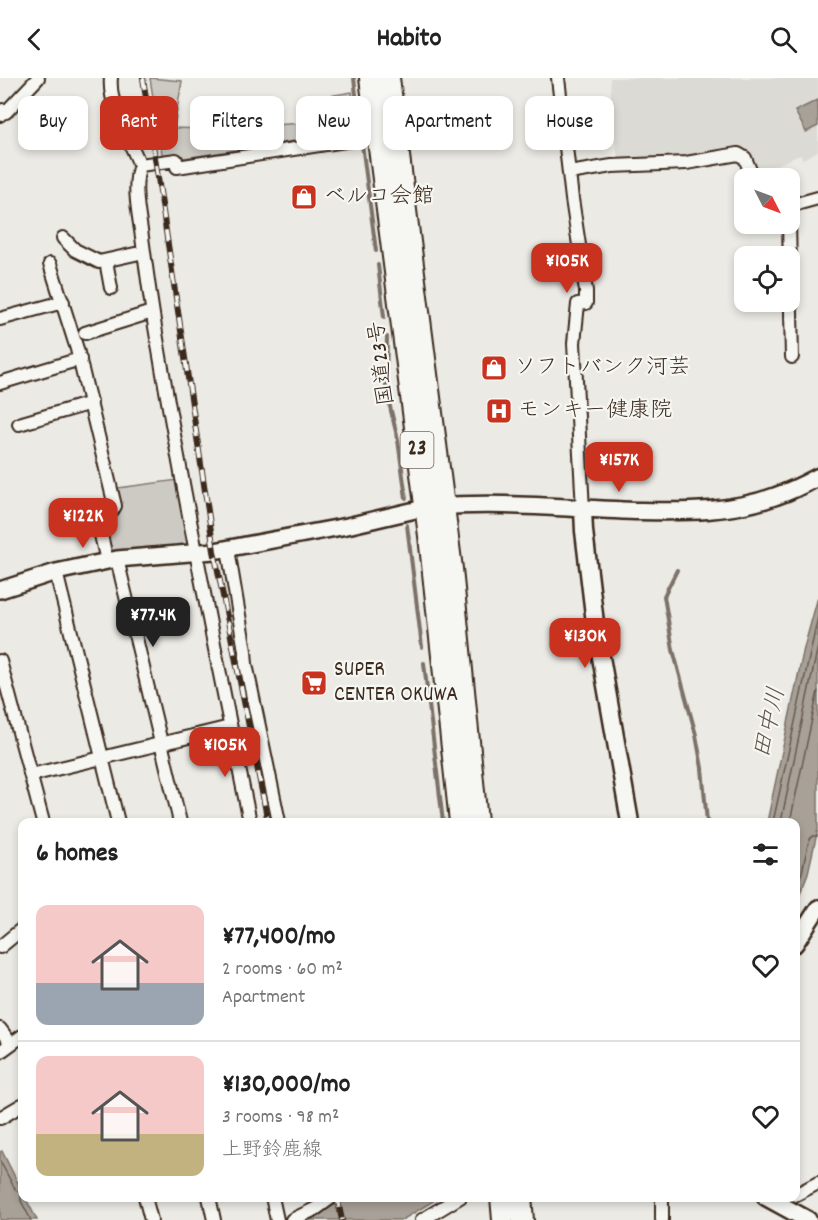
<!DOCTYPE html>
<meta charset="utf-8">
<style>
:root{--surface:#fff;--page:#f6f6f6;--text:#222;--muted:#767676;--line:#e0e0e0;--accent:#c8321e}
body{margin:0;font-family:Dekko,"Klee One",sans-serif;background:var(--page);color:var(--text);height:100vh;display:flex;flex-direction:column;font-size:22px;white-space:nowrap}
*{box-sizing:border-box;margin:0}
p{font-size:20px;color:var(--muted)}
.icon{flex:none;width:33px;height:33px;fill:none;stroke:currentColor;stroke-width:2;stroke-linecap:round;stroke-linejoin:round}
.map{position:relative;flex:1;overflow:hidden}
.panel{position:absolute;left:18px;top:740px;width:782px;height:384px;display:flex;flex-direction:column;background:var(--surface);border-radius:12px;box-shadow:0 3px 9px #0003}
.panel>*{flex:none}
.top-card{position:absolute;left:18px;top:18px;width:783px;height:54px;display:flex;gap:12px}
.needle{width:39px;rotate:132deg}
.controls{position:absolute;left:734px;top:90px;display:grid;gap:12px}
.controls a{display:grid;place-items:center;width:66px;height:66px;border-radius:12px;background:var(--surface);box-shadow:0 3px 9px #0003;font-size:30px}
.price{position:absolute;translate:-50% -51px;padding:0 14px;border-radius:12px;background:var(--accent);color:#fff;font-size:20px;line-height:39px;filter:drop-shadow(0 2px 3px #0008)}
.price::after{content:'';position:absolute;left:50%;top:36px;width:18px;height:14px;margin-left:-9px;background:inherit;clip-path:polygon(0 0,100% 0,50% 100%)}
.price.active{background:#222;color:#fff}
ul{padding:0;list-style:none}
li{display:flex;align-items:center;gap:18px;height:150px;padding:0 18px}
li+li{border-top:2px solid var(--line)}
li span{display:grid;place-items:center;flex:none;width:168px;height:120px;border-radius:12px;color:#555}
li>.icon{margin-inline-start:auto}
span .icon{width:72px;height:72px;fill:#fffc;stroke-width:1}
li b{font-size:26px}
h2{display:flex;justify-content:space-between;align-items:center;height:72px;padding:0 18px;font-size:26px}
.chip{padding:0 21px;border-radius:12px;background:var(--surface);box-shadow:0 3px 9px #0003;font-size:21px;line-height:54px}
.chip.active{background:var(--accent);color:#fff}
header{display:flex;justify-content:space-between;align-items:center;height:78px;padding:0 18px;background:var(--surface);font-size:27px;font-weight:700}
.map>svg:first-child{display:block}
.built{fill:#dcdad4}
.green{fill:#cdcac4;stroke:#847a71;stroke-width:1.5}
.water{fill:#a8a198;stroke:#7c7167;stroke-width:1.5}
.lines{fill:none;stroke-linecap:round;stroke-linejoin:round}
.shore{stroke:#675a4f;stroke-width:1.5}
.stream{stroke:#7c7167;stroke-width:4}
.minor-casing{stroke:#3b2a1e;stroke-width:16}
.tertiary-casing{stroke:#3b2a1e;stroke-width:20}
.secondary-casing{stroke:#3b2a1e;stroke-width:21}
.trunk-casing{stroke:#3b2a1e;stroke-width:24}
.minor{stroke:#f6f6f2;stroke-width:12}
.tertiary{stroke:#f6f6f2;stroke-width:15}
.secondary{stroke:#f6f6f2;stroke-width:16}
.trunk{stroke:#f6f6f2;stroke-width:20}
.rail-casing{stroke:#3b2a1e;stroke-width:6}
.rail{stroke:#f6f6f2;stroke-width:4;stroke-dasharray:11;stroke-linecap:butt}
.labels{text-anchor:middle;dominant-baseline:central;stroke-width:4.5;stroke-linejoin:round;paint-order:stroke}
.shield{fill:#f6f6f2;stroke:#73675e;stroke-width:1.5}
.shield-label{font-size:21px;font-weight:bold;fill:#3b2a1e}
.poi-label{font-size:22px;fill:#3b2a1e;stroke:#f6f6f2;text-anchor:start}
.street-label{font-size:22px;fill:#3b2a1e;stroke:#f6f6f2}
.water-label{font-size:24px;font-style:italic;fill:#615449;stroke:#f6f6f2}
</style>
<header><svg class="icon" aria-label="back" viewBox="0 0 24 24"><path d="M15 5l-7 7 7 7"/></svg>Habito<svg class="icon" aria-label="search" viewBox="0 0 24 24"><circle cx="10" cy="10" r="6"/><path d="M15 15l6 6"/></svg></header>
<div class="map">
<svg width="818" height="1142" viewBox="0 0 818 1142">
<rect width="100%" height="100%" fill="#ebeae5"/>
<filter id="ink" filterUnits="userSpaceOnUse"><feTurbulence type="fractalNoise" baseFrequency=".0167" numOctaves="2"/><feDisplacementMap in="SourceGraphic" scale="12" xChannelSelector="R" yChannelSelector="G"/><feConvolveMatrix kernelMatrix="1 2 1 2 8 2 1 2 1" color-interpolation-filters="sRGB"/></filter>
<g filter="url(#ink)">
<path class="built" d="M 610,0 L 818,0 L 818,73 L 803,81 L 800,77 L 755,96 L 747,77 L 685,82 L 619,84 L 614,57 Z"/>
<path class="green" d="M 150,0 L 182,3 L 174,50 L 206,51 L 322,44 L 323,19 L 352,14 L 356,51 L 353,54 L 178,81 L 162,76 Z
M 178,402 L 189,465 L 186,469 L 111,475 L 106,470 L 101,443 L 120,432 L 115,413 L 118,410 Z"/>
<path class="water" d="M 818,22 L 818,48 L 806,54 L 795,33 Z
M 818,519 L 818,751 L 808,795 L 795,828 L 795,744 L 767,744 L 804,570 Z
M 2,1073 L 22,1113 L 22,1119 L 25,1119 L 37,1142 L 0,1142 L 0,1074 Z
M 351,1119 L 440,1119 L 402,1142 L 311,1142 L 330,1129 Z"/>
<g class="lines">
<path class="shore" d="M 773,744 L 818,539
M 781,744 L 818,568
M 790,744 L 818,613
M 795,812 L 802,794 L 809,762 L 813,758 L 818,758
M 0,1083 L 15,1111 L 21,1116 L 21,1123 L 31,1142"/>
<path class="stream" d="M 354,0 L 360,51
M 362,66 L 376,173
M 378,187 L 384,239
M 387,259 L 386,312 L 398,362 L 406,420
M 407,447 L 422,569
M 677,492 L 664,518 L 673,572 L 696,657 L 702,690 L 707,744
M 424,585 L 443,744"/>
<defs>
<path id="minor" d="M 111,0 C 108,26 130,63 140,87 L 176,82 L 177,89 L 378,58
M 558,0 L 572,121 L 586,213 L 586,225 L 578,226 L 574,265 L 583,432
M 0,37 L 3,32 L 6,34 L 38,0
M 140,87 C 132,108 139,137 142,159 C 146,189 150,219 155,249 C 183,415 216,579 250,744
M 569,95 L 612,88 L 686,85 L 738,76 L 745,80 L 753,100
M 789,128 L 818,120
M 789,145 L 792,279
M 63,160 L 75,172 L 99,184 L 144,174
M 106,183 L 111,210
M 50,186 L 77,271 L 115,428 L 112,433 L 97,440 L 107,483
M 0,241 L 63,224
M 85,255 L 152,234
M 0,305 L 80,281
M 19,346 L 91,325
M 228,471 L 245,573 L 246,586 L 279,744
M 117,481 L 180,744
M 56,494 L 118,744
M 0,583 L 43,744
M 31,697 L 230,649
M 0,869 L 22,851
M 0,951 L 11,966
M 0,974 L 22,958
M 0,1040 L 22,1027
M 795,1117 L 818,1105
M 145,1119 L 151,1142
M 209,1119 L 214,1142
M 272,1119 L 277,1142
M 292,1142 L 317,1130 L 332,1119
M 422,1142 L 460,1119
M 662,1142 L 662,1119"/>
<path id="tertiary" d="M 0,512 L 56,494 L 117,481 L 214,473 L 347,448 L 424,430
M 795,866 L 818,830"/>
<path id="secondary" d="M 432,429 C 501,423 572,431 641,433 C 687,434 733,434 776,418 C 791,413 805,406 818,399
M 583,432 L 584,453 L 595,545 L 630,744
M 766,1119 L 808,1142"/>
<path id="trunk" d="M 370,0 L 429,458 L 460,744
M 389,0 L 452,491 L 477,744
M 501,1119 L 503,1142
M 521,1119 L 523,1142"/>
</defs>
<use href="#minor" class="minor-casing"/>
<use href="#tertiary" class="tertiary-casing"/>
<use href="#secondary" class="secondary-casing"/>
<use href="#trunk" class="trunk-casing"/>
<use href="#minor" class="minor"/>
<use href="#tertiary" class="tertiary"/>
<use href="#secondary" class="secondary"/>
<use href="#trunk" class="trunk"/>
<defs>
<path id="rail" d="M 143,0 L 214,473 L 268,744
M 337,1119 L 342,1142"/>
</defs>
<use href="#rail" class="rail-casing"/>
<use href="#rail" class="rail"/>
</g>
</g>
<defs>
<symbol id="shop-square" viewBox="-11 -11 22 22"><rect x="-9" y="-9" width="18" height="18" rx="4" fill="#c8321e" stroke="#f6f6f2"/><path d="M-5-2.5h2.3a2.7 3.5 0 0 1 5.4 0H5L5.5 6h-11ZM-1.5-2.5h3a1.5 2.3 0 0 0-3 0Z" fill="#fff"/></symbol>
<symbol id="hospital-square" viewBox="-11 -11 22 22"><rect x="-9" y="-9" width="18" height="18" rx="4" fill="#c8321e" stroke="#f6f6f2"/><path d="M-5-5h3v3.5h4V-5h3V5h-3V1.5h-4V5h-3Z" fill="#fff"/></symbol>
<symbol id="supermarket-square" viewBox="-11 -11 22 22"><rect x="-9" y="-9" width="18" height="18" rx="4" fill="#c8321e" stroke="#f6f6f2"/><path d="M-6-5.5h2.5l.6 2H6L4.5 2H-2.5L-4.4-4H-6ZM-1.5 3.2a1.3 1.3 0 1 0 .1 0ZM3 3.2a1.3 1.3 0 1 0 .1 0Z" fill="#fff"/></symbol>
</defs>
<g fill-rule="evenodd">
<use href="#shop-square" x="289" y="104" width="30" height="30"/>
<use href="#shop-square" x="479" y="275" width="30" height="30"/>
<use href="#hospital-square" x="484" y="318" width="30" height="30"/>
<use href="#supermarket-square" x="299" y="590" width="30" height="30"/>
</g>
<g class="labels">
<rect class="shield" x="400.5" y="354" width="33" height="36" rx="4.5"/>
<g class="shield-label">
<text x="417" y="372">23</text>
</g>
<g class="poi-label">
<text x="324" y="119">ベルコ会館</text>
<text x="514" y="290">ソフトバンク河芸</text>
<text x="518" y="333">モンキー健康院</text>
<text x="334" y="592">SUPER<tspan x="334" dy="25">CENTER OKUWA</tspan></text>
</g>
<g class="street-label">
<text transform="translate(383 285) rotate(-97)">国道23号</text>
</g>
<g class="water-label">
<text transform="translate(771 645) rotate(-77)">田中川</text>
</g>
</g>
</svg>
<div class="controls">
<a><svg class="needle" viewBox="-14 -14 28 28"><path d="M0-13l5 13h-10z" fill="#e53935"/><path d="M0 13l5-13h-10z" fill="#767676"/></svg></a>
<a><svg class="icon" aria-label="locate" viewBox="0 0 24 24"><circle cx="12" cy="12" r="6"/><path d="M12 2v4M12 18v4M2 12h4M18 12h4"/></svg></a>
</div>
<b class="price" style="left:567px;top:216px">¥105K</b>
<b class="price" style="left:619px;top:415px">¥157K</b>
<b class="price" style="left:83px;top:471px">¥122K</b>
<b class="price active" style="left:153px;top:570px">¥77.4K</b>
<b class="price" style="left:585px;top:591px">¥130K</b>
<b class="price" style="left:225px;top:700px">¥105K</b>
<div class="top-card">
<a class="chip">Buy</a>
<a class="chip active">Rent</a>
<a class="chip">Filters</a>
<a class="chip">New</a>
<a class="chip">Apartment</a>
<a class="chip">House</a>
</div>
<section class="panel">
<h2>6 homes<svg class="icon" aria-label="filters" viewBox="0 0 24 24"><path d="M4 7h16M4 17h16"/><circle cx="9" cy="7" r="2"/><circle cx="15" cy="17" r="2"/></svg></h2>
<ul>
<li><span style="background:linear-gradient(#f6c9c9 65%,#9aa5b1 0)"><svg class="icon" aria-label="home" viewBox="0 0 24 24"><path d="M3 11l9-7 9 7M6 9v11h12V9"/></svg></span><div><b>¥77,400/mo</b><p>2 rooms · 60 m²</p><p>Apartment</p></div><svg class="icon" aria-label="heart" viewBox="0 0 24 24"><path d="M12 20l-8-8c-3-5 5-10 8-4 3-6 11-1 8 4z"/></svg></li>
<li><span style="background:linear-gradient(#f6c9c9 65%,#c2b280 0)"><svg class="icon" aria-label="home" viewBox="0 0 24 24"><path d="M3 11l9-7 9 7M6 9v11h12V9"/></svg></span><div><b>¥130,000/mo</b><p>3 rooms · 98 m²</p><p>上野鈴鹿線</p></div><svg class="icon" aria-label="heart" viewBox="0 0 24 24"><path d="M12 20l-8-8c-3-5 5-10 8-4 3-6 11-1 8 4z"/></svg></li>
</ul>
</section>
</div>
